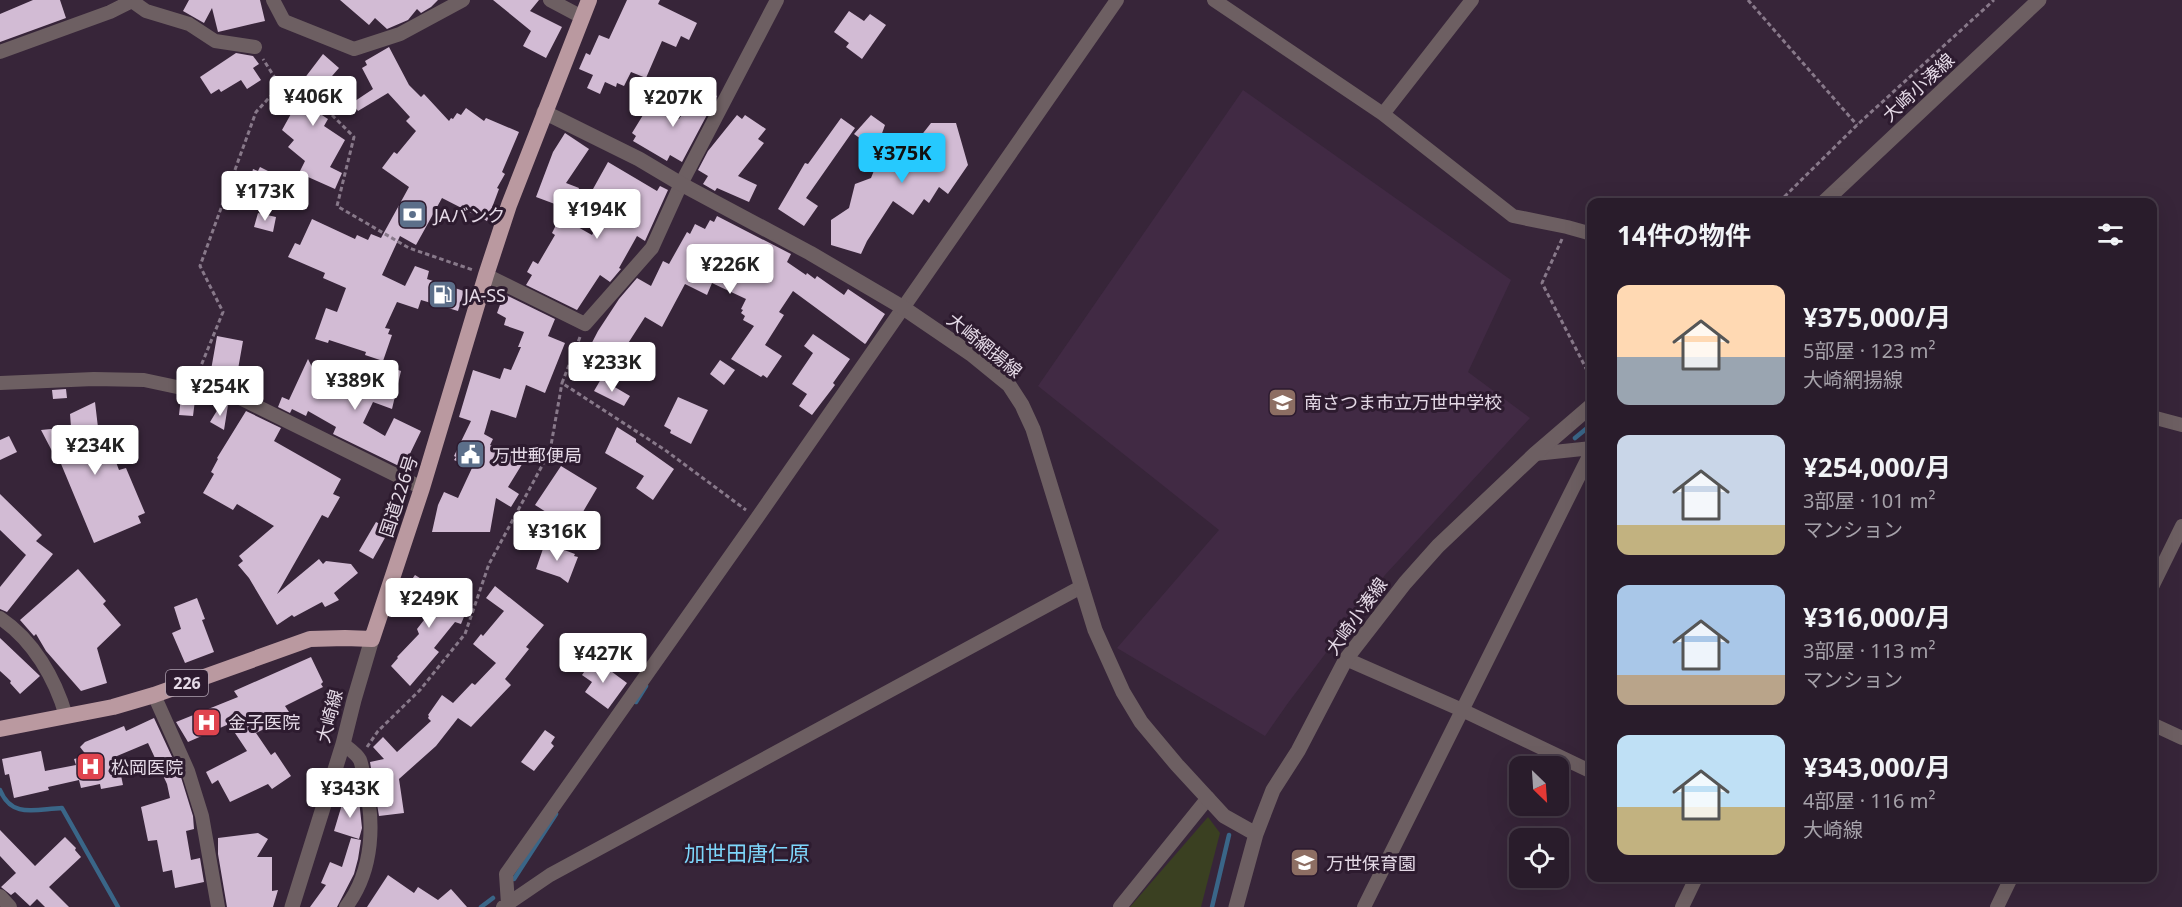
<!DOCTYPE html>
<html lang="ja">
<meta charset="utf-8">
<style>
:root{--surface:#291c2b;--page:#352937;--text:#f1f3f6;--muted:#a5a1a9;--line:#453a47;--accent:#26c9fe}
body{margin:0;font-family:"Noto Sans","Noto Sans JP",sans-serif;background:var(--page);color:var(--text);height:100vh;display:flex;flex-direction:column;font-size:22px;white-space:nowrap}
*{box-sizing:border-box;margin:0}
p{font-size:20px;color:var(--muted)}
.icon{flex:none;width:33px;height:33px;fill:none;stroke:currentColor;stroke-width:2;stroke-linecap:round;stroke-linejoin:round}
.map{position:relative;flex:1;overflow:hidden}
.sheet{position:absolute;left:1587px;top:198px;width:570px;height:684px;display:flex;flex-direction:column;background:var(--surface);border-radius:12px;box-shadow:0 6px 24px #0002,0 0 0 2px var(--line)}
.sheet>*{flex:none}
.needle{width:39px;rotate:155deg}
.controls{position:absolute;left:1509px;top:756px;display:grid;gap:12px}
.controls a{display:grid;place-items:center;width:60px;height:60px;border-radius:12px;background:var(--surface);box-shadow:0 6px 24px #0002,0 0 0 2px var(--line);font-size:30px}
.price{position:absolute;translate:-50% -51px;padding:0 14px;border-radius:6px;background:#fff;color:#222;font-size:20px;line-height:39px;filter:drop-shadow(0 2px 3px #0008)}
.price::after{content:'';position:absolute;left:50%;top:36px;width:18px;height:14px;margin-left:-9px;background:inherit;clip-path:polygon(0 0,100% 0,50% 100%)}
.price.on{background:var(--accent);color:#111}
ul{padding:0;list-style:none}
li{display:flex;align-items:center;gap:18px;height:150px;padding:0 30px}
li span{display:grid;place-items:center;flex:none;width:168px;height:120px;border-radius:12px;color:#555}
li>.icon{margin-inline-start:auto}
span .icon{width:72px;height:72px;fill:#fffc;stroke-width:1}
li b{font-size:26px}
h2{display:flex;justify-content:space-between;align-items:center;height:72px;padding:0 30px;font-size:26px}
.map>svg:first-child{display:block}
.built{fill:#412a44}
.green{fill:#3a4021}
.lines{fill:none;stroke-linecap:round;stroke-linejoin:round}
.stream{stroke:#3a6688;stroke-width:4.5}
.building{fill:#d2bbd4}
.path{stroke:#88798a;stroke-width:3;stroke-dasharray:4.5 3;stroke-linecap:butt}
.minor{stroke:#6d5f62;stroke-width:14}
.tertiary{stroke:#6d5f62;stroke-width:15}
.trunk{stroke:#ba99a0;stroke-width:16}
.labels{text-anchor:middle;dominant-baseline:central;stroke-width:6;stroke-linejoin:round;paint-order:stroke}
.shield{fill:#2d1b2f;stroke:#aea1b0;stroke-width:1.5}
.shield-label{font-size:16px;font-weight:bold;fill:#e5dae7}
.street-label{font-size:18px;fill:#e5dae7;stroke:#2d1b2f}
.poi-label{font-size:18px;fill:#e5dae7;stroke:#2d1b2f;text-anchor:start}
.quarter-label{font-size:21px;fill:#7ed7fc;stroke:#2d1b2f}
</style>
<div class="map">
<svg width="2182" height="907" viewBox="0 0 2182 907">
<rect width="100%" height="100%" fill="#372539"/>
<path class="built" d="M 1243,90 L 1511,280 L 1468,372 L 1530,418 L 1385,575 L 1288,703 L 1265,736 L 1117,648 L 1219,530 L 1038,386 Z"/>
<path class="green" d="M 1208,817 L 1220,833 L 1201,907 L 1130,907 Z"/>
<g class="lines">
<path class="stream" d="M 1575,438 L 1592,424
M 636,702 L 646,686
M 0,790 C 12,819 36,809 62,808 L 118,907
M 514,879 L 556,814
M 481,907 L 493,898
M 1212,907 L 1229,835"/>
</g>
<path class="building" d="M 33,0 L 60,0 L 66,18 L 0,42 L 0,14 Z
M 189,0 L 260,0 L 265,21 L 218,32 L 212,8 L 204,23 L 183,11 Z
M 340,0 L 438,0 L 431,7 L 421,13 L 417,9 L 408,20 L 387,29 L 375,18 L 369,25 Z
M 493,0 L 539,0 L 530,11 L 562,27 L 546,58 L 523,46 L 531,31 Z
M 627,0 L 660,0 L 658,4 L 697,23 L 689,40 L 681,36 L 676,47 L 662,41 L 646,78 L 631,72 L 624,86 L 617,83 L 616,87 L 605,82 L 600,94 L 587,88 L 593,75 L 579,69 L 586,53 L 590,55 L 599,35 L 609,39 Z
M 849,11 L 864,21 L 870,14 L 886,25 L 862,59 L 846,47 L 849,43 L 834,32 Z
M 389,47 L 409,85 L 421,97 L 424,94 L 449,121 L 451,118 L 453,119 L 457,113 L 461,115 L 466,108 L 484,121 L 486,118 L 519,132 L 502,172 L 505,174 L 497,188 L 499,189 L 487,221 L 442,198 L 416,245 L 400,236 L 382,275 L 405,286 L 415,266 L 429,271 L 427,279 L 464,291 L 458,311 L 421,300 L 418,309 L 397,302 L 385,328 L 390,329 L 388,334 L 392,335 L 383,361 L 365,355 L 366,352 L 329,340 L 328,343 L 315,339 L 326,308 L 337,312 L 346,288 L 323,278 L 325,273 L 288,257 L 295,243 L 300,245 L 312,219 L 355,239 L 357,235 L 368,240 L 371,234 L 381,238 L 409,187 L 382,168 L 394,152 L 397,154 L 416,131 L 406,121 L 410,117 L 388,93 L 358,111 L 352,103 L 373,89 L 362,68 L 367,65 L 365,61 Z
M 236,53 L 253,56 L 259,64 L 253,68 L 261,80 L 247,89 L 241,80 L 221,92 L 219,89 L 211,94 L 200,77 Z
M 323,54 L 339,68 L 325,84 L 322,82 L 305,104 L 328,119 L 324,126 L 345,140 L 330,167 L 342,173 L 335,189 L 299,173 L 305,161 L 288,147 L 294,140 L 282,130 L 292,112 L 276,102 L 283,91 L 291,96 Z
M 700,88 L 717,96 L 682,162 L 670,155 L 667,161 L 633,141 L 636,136 L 632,133 L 651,102 L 679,119 L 691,101 L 693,102 Z
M 737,115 L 742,119 L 745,115 L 766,129 L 758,139 L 764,143 L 738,176 L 757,185 L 749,202 L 717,188 L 715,191 L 703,184 L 708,176 L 698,170 L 708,151 Z
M 871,115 L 885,125 L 876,150 L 854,134 Z
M 841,118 L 855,128 L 806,198 L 818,206 L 804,226 L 778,209 L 805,163 L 808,164 Z
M 931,123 L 956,123 L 968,165 L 948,194 L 939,187 L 929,203 L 924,199 L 913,215 L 893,201 L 867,241 L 861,254 L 831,245 L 831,220 L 849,208 L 855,184 L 871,178 L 879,158 L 901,151 L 908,138 L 920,137 Z
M 565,133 L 589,149 L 566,183 L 579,188 L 571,210 L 536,197 L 553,152 Z
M 608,162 L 657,191 L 660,186 L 668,190 L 645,241 L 637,236 L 619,268 L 621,269 L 610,282 L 600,275 L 577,310 L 526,285 L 532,275 L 527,272 L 533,261 L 538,264 L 555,235 L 552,233 L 560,217 L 592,235 L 612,200 L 593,189 Z
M 260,167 L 278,176 L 263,206 L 238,193 L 249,171 L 252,173 L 253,169 L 258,171 Z
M 258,213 L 276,217 L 273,232 L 254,227 Z
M 717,216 L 791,254 L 787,262 L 806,275 L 807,273 L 815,279 L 817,276 L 844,295 L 848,289 L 885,314 L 866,343 L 865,344 L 793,291 L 779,312 L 784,315 L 765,345 L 782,356 L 767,378 L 763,375 L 761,377 L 731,359 L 754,326 L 743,320 L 745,316 L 741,313 L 743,310 L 741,309 L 746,299 L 712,283 L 707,295 L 685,284 L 662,327 L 645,317 L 625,348 L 626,351 L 613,374 L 584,358 L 598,331 L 619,299 L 637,278 L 651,286 L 663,261 L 669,264 L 687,232 L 690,234 L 695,224 L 705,229 L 710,220 L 714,222 Z
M 504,294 L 555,319 L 548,336 L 565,343 L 545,393 L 526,385 L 516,418 L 491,410 L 484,434 L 493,439 L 490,445 L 524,461 L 508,487 L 519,494 L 511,507 L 496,498 L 490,532 L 432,532 L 438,505 L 444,492 L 458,498 L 472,468 L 454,460 L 456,457 L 454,456 L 471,421 L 459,417 L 473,370 L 500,379 L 504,368 L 511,370 L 521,347 L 518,347 L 524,332 L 504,325 L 506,318 L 497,313 Z
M 813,334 L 850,359 L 833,383 L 835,385 L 812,415 L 799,406 L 807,394 L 792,384 L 813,353 L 804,346 Z
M 217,336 L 243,341 L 237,375 L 234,374 L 232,387 L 213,384 L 215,371 L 211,370 Z
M 308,359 L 314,371 L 338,383 L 342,377 L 367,393 L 378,363 L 401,371 L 392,409 L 373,402 L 363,423 L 385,436 L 394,418 L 421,431 L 403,468 L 333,434 L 336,427 L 308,411 L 306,416 L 292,409 L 290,413 L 278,407 L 282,397 L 289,400 Z
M 720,360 L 735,370 L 724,385 L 710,374 Z
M 601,379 L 630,396 L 624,406 L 594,391 Z
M 66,389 L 67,398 L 53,399 L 52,390 Z
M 181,397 L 195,400 L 193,416 L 179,415 Z
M 678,397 L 708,410 L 691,444 L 670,433 L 671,430 L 664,426 Z
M 95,402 L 101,453 L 111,449 L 119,470 L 126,468 L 145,513 L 138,516 L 141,523 L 94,543 L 59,459 L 54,460 L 52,451 L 41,430 L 71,427 L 70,414 Z
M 221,404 L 228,405 L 224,430 L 210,422 Z
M 246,411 L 281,428 L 274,441 L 341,479 L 333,494 L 340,497 L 328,518 L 322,515 L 277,594 L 319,559 L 323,564 L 326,561 L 351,564 L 358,573 L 334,593 L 339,600 L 325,607 L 322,602 L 294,617 L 292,615 L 277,625 L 249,578 L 238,565 L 243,561 L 239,556 L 274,526 L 237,504 L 233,510 L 203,493 L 214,474 L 211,472 L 218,459 L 217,458 Z
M 617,427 L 636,439 L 636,442 L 674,469 L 653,500 L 636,488 L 644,476 L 605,453 Z
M 9,436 L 17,452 L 0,460 L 0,440 Z
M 561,466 L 597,488 L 577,522 L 558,511 L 554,517 L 535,505 Z
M 0,494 L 42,535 L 36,541 L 53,554 L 7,612 L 0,609 L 0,587 L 26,555 L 0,530 Z
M 376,522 L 390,529 L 373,559 L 359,551 Z
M 545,543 L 575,554 L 574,556 L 578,557 L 568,583 L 560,577 L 536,569 Z
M 78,569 L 106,601 L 103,604 L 121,625 L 97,648 L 107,683 L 81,691 L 46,651 L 36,634 L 34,636 L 20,620 Z
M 415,575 L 442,592 L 453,588 L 466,612 L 461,624 L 455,622 L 434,648 L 439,652 L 410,686 L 391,666 L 398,658 L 397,657 L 419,634 L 417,629 L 434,607 L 406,588 Z
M 495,586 L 544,625 L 526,647 L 529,649 L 505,679 L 511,685 L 471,727 L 458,718 L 436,746 L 399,779 L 404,813 L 379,816 L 370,762 L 384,759 L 373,747 L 383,737 L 397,752 L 431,721 L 428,718 L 429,716 L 428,715 L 442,695 L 453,703 L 472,683 L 475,685 L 496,663 L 473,644 L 481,634 L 483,636 L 504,611 L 486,598 Z
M 197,598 L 205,619 L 202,620 L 214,652 L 185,663 L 172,633 L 181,629 L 174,607 Z
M 0,638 L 40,676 L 20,694 L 10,683 L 11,681 L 0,671 Z
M 311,657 L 323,682 L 321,684 L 323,687 L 285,706 L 289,712 L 270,722 L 272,725 L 256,733 L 271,755 L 275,752 L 291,776 L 272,789 L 268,784 L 230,802 L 218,780 L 212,784 L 206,772 L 247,751 L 229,724 L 188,742 L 176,722 L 238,697 L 234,691 Z
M 592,661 L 602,668 L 604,666 L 627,683 L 608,709 L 585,692 L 592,682 L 582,675 Z
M 154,718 L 180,774 L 193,816 L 194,829 L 186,831 L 191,860 L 200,858 L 204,882 L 175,888 L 172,870 L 163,872 L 157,840 L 148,841 L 141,807 L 170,798 L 167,784 L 148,743 L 117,756 L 123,785 L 101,789 L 100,784 L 81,788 L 79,780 L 48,787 L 49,790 L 14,798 L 9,774 L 5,775 L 2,759 L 41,751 L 45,771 L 76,765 L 74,759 L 87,756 L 80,747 L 85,742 L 124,726 L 126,731 Z
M 545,730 L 555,737 L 551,743 L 554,746 L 534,771 L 521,762 Z
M 351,798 L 359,800 L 362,828 L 359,839 L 334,831 L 343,801 L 350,803 Z
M 0,830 L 35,866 L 65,837 L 76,848 L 75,850 L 81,857 L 49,887 L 69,907 L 45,907 L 37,899 L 30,906 L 15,892 L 11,895 L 1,887 L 16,873 L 0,856 Z
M 258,833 L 268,839 L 257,857 L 272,857 L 272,891 L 278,890 L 273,907 L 227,907 L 218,854 L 218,838 Z
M 351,838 L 361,840 L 358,859 L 354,874 L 337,907 L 310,907 L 326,885 L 321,883 L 330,862 L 342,867 Z
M 388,875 L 414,893 L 418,887 L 438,900 L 451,889 L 467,907 L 367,907 Z"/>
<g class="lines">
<path class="path" d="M 1748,0 L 1857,125
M 280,86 L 325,108 L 354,137 L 337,206 L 409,248 L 473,270
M 1779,202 L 1857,125 L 1994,0
M 1562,239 L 1542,283 L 1592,380
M 580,337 L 562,383 L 665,450 L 746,510
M 196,378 L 223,312 L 200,266 L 256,112 L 280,86 L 263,59
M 367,747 L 378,731 L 420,690 L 465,634 L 489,564 L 550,451 L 562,383"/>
<path class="minor" d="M 273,0 L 284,21 L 354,49 L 400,34 L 463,0
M 550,0 L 582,17
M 1214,0 L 1383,114 L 1513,216 L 1567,227 L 1592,234
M 132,1 L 146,11 L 189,24 L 215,41 L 255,47
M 0,52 L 110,12 L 134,0
M 1383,114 L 1472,0
M 486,275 L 585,324 L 652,248 L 681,184 L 777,0
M 0,383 L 94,379 L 144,380 L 191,390 L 238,397 L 422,488
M 2152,417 L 2182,425
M 1535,454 L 1592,448
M 2152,587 L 2182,526
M 0,618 C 33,640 55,678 66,716
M 1346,659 L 1462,710 L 1592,772
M 154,695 L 188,771 L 202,816 L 218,907
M 2152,724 L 2182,738
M 343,744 C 348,748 357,754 360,760 C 362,765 363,772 364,778 C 375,821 374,870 346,907
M 0,896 L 10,907
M 508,904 L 506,874 L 757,518 L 1117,0
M 503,907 L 550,875 L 1081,587
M 1120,907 L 1208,798
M 1364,907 L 1592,450
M 1682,907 L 1696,878
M 1997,907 L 2011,878"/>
<path class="tertiary" d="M 544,112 L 639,159 L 681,184 L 810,253 L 902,307 L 971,354 L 1009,385 L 1022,405 L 1033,429 L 1095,630 L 1123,692 L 1141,722 L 1177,765 L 1224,816 L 1256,834
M 1824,202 L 2039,0
M 292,907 L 343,744 L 354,700 L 372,639
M 1236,907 L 1256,834 L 1273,790 L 1298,751 L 1346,659 L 1405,583 L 1438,546 L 1535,454 L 1592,405"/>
<path class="trunk" d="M 0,729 L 113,707 L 154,695 L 310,639 L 345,638 L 372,639 L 422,488 L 486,275 L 509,205 L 589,0"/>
</g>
<defs>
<symbol id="bank-square" viewBox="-11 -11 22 22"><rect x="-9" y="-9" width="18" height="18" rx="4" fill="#5c6f8a" stroke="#2d1b2f"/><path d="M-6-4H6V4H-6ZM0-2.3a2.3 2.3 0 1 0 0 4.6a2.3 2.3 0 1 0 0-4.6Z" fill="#fff"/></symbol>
<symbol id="fuel-square" viewBox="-11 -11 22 22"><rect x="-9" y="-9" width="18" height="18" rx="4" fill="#5c6f8a" stroke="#2d1b2f"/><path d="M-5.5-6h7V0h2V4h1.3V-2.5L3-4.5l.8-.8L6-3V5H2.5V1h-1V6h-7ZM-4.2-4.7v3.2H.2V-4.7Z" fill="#fff"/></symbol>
<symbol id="school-square" viewBox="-11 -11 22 22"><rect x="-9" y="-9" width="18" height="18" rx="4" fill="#8d6e63" stroke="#2d1b2f"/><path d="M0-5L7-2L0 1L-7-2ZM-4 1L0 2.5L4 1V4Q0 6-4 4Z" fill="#fff"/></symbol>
<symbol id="civic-square" viewBox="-11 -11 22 22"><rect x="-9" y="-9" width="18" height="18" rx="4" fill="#5c6f8a" stroke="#2d1b2f"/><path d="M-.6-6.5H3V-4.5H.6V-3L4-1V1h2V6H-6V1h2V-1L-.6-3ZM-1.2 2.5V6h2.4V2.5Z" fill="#fff"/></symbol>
<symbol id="hospital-square" viewBox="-11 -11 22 22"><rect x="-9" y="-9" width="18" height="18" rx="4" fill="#e0444e" stroke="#2d1b2f"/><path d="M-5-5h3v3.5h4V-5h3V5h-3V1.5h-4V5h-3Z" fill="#fff"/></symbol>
</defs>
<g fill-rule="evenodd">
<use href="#bank-square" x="396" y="198" width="33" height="33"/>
<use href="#fuel-square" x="426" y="278" width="33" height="33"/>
<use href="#school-square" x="1266" y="386" width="33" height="33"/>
<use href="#civic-square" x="454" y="438" width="33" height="33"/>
<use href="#hospital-square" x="190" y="706" width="33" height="33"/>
<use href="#hospital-square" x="74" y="750" width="33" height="33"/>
<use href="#school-square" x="1288" y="846" width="33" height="33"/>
</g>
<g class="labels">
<rect class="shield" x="166" y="670" width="42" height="26" rx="4.5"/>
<g class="shield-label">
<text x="187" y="683">226</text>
</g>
<g class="street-label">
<text transform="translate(1918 87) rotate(-43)">大崎小湊線</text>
<text transform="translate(985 345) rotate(39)">大崎網揚線</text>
<text transform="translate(398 496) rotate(-72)">国道226号</text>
<text transform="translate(1356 616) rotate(-54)">大崎小湊線</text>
<text transform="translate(329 716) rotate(-75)">大崎線</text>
</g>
<g class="poi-label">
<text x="434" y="215">JAバンク</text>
<text x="464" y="295">JA-SS</text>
<text x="1304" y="402">南さつま市立万世中学校</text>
<text x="492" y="455">万世郵便局</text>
<text x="228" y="722">金子医院</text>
<text x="111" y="767">松岡医院</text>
<text x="1326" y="863">万世保育園</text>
</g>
<g class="quarter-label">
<text x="747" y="853">加世田唐仁原</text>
</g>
</g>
</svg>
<div class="controls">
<a><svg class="needle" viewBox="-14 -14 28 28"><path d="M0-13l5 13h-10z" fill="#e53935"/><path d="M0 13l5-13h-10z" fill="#a5a1a9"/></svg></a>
<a><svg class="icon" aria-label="locate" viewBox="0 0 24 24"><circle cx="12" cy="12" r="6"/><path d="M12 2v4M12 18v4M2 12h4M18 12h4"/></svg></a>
</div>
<b class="price" style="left:313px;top:127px">¥406K</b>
<b class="price" style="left:673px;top:128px">¥207K</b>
<b class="price on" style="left:902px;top:184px">¥375K</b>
<b class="price" style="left:265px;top:222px">¥173K</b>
<b class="price" style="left:597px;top:240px">¥194K</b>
<b class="price" style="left:730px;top:295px">¥226K</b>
<b class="price" style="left:612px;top:393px">¥233K</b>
<b class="price" style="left:355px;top:411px">¥389K</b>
<b class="price" style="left:220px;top:417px">¥254K</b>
<b class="price" style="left:95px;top:476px">¥234K</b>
<b class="price" style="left:557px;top:562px">¥316K</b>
<b class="price" style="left:429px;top:629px">¥249K</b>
<b class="price" style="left:603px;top:684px">¥427K</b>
<b class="price" style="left:350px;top:819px">¥343K</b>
<section class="sheet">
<h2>14件の物件<svg class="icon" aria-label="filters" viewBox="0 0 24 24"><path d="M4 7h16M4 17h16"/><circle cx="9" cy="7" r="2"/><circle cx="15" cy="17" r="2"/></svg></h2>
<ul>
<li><span style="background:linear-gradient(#ffd9b3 60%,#9aa5b1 0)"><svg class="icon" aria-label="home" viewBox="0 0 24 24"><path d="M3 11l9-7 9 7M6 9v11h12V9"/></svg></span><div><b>¥375,000/月</b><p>5部屋 · 123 m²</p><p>大崎網揚線</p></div></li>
<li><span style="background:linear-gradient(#c9d6e8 75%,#c2b280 0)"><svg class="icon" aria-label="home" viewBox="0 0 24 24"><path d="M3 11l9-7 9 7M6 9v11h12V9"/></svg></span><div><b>¥254,000/月</b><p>3部屋 · 101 m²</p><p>マンション</p></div></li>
<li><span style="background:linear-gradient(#a9c7e8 75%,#b9a48a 0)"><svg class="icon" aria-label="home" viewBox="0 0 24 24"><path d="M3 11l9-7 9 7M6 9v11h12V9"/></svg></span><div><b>¥316,000/月</b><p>3部屋 · 113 m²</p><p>マンション</p></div></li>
<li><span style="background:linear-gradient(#bfe0f5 60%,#c2b280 0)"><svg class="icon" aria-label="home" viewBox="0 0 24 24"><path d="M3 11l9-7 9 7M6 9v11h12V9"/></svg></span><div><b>¥343,000/月</b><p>4部屋 · 116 m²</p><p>大崎線</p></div></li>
</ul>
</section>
</div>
